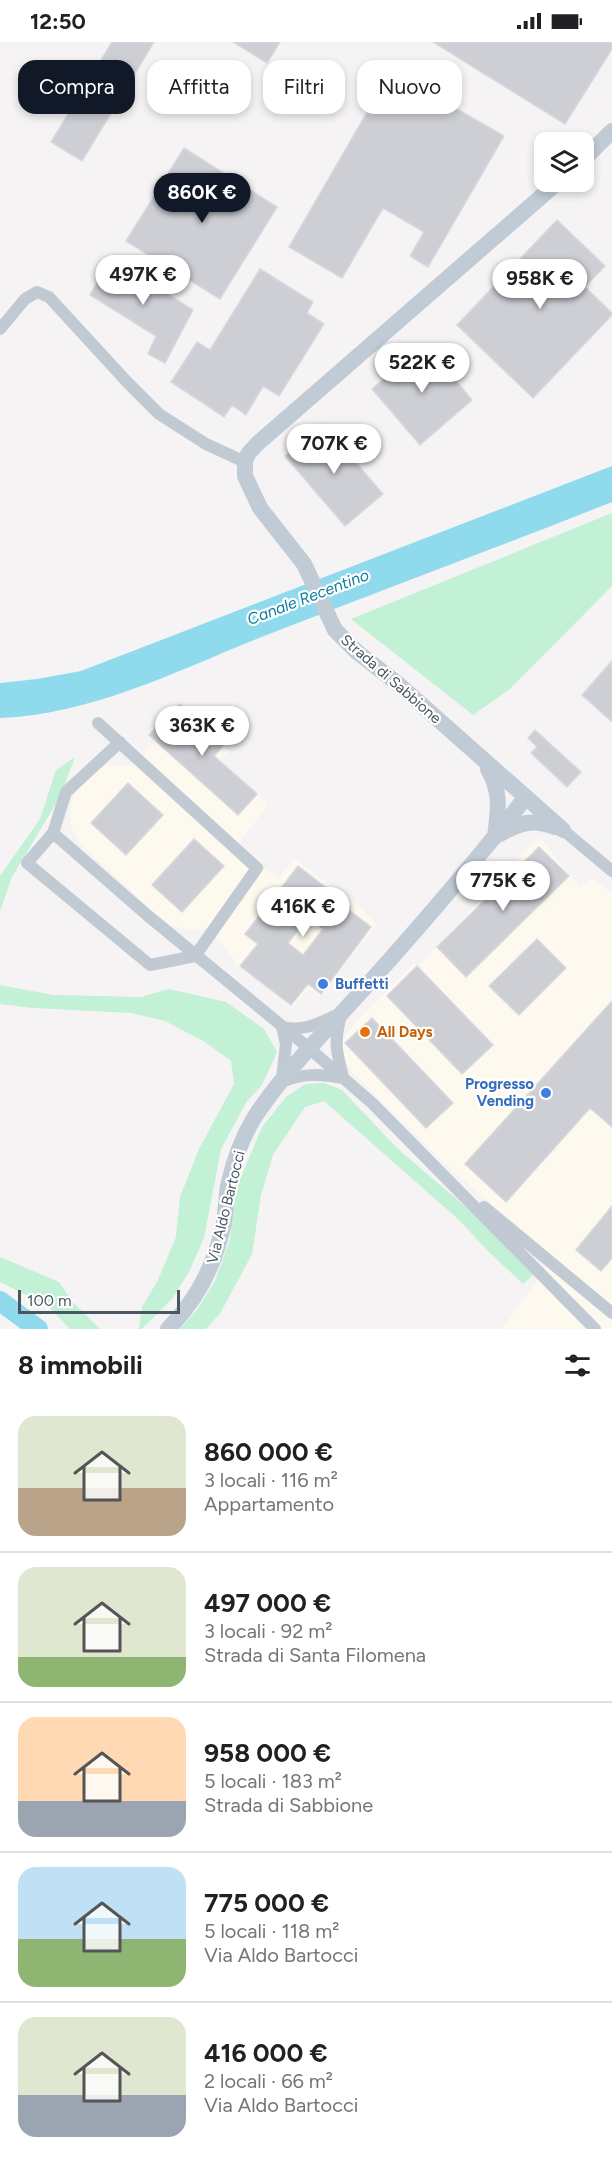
<!DOCTYPE html>
<html lang="it">
<meta charset="utf-8">
<style>
:root{--surface:#fff;--page:#f2f2f2;--text:#202124;--muted:#757577;--line:#e0e0e0;--accent:#111827}
body{margin:0;font-family:Figtree,sans-serif;background:var(--page);color:var(--text);height:100vh;display:flex;flex-direction:column;font-size:22px;white-space:nowrap}
*{box-sizing:border-box;margin:0}
p{font-size:20px;color:var(--muted)}
.icon{flex:none;width:33px;height:33px;fill:none;stroke:currentColor;stroke-width:2;stroke-linecap:round;stroke-linejoin:round}
.map{position:relative;height:1287px;overflow:hidden}
.side{display:flex;flex-direction:column;background:var(--surface);flex:1}
.side>*{flex:none}
.banner{position:absolute;left:18px;top:18px;width:576px;height:54px;display:flex;gap:12px}
.tools{position:absolute;left:534px;top:90px;display:grid;gap:12px}
.tools a{display:grid;place-items:center;width:60px;height:60px;border-radius:12px;background:var(--surface);box-shadow:0 3px 9px #0003;font-size:30px}
.scale{position:absolute;left:18px;bottom:15px;width:162px;box-sizing:border-box;padding-left:6px;border:3px solid #4a5661;border-top:0;font-size:16px;line-height:21px;white-space:nowrap;color:#4a5661;-webkit-text-stroke:4px #fff;paint-order:stroke}
.price{position:absolute;translate:-50% -51px;padding:0 14px;border-radius:21px;background:#fff;color:#222;font-size:20px;line-height:39px;filter:drop-shadow(0 2px 3px #0008)}
.price::after{content:'';position:absolute;left:50%;top:36px;width:18px;height:14px;margin-left:-9px;background:inherit;clip-path:polygon(0 0,100% 0,50% 100%)}
.price.current{background:var(--accent);color:#fff}
ul{padding:0;list-style:none}
li{display:flex;align-items:center;gap:18px;height:150px;padding:0 18px}
li+li{border-top:2px solid var(--line)}
li span{display:grid;place-items:center;flex:none;width:168px;height:120px;border-radius:18px;color:#555}
li>.icon{margin-inline-start:auto}
span .icon{width:72px;height:72px;fill:#fffc;stroke-width:1}
li b{font-size:26px}
h2{display:flex;justify-content:space-between;align-items:center;height:72px;padding:0 18px;font-size:26px}
.pill{padding:0 21px;border-radius:18px;background:var(--surface);box-shadow:0 3px 9px #0003;font-size:21px;line-height:54px}
.pill.current{background:var(--accent);color:#fff}
.status{display:flex;justify-content:space-between;align-items:center;height:42px;padding:0 30px;background:var(--surface);direction:ltr}
.status svg{height:16px;fill:currentColor}
.map>svg:first-child{display:block}
.commercial{fill:#fdf9ef}
.green{fill:#c3f1d5}
.water{fill:#90daee}
.lines{fill:none;stroke-linecap:round;stroke-linejoin:round}
.river{stroke:#90daee;stroke-width:20}
.building{fill:#cdcfd5;stroke:#d7d9de;stroke-width:1.5;fill-rule:evenodd}
.minor{stroke:#c1cad2;stroke-width:12}
.secondary{stroke:#c1cbd6;stroke-width:16}
.shop-dot{fill:#3f7fe0;stroke:#fff;stroke-width:2}
.food-dot{fill:#e8710a;stroke:#fff;stroke-width:2}
.labels{text-anchor:middle;dominant-baseline:central;stroke-width:4.5;stroke-linejoin:round;paint-order:stroke}
.street-label{font-size:15px;fill:#4a5661;stroke:#fff}
.shop-label{font-size:15px;font-weight:bold;fill:#366cbe;stroke:#fff;text-anchor:start}
.food-label{font-size:15px;font-weight:bold;fill:#c56008;stroke:#fff;text-anchor:start}
.water-label{font-size:16px;font-style:italic;fill:#0c7c9b;stroke:#fff}
</style>
<div class="status"><b>12:50</b><svg viewBox="0 0 49 12"><path d="M0 12V9h3v3zM5 12V6h3v6zM10 12V3h3v9zM15 12V0h3v12zM26 1h20v11H26zM47 4h2v5h-2z"/></svg></div>
<div class="map">
<svg width="612" height="1287" viewBox="0 0 612 1287">
<rect width="100%" height="100%" fill="#f5f3f3"/>
<path class="commercial" d="M 184,665 L 230,708 L 220,718 L 268,763 L 231,811 L 280,835 L 294,817 L 356,861 L 377,882 L 320,954 L 308,946 L 293,966 L 238,924 L 209,885 L 199,888 L 182,887 L 165,880 L 80,802 L 70,782 L 71,761 L 82,738 L 95,727 L 112,723 L 133,724 Z
M 539,794 L 580,846 L 592,836 L 612,850 L 612,1287 L 502,1287 L 554,1215 L 446,1123 L 352,1030 L 343,1014 L 341,1000 L 355,981 L 414,921 L 418,925 Z"/>
<path class="green" d="M 612,471 L 612,544 L 510,647 L 473,673 L 351,577 Z
M 75,715 L 61,753 L 12,835 L 0,869 L 0,834 L 40,777 L 56,728 Z
M 0,943 L 53,953 L 141,955 L 169,947 L 226,960 L 264,987 L 277,1010 L 262,1043 L 247,1059 L 221,1107 L 204,1196 L 189,1230 L 172,1257 L 142,1287 L 139,1287 L 142,1265 L 158,1238 L 176,1195 L 180,1155 L 199,1107 L 234,1042 L 231,1019 L 205,1000 L 165,979 L 131,971 L 33,966 L 0,962 Z
M 324,1041 L 342,1048 L 398,1107 L 487,1183 L 534,1232 L 523,1242 L 487,1208 L 459,1178 L 324,1059 L 305,1065 L 273,1113 L 261,1153 L 252,1212 L 221,1270 L 206,1287 L 180,1287 L 197,1268 L 215,1239 L 230,1197 L 235,1149 L 262,1085 L 286,1055 L 305,1042 Z
M 0,1215 L 59,1240 L 71,1258 L 100,1287 L 70,1287 L 48,1264 L 0,1240 Z"/>
<path class="water" d="M 612,424 L 612,460 C 496,506 380,549 264,594 C 178,628 94,672 0,676 L 0,641 L 37,637 L 81,629 Z"/>
<g class="lines">
<path class="river" d="M 0,1259 L 38,1287"/>
</g>
<path class="building" d="M 112,0 L 154,0 L 82,119 L 51,100 Z
M 233,0 L 280,0 L 267,21 Z
M 433,0 L 612,0 L 612,7 L 565,82 Z
M 391,29 L 504,94 L 428,225 L 410,214 L 424,190 L 383,166 L 342,236 L 289,205 Z
M 184,106 L 277,165 L 220,257 L 126,199 Z
M 557,178 L 605,224 L 585,245 L 612,271 L 612,273 L 533,356 L 457,283 Z
M 111,216 L 193,268 L 165,321 L 148,312 L 156,294 L 90,253 Z
M 260,227 L 313,260 L 307,271 L 324,282 L 279,354 L 263,344 L 246,373 L 232,363 L 224,375 L 171,340 L 197,300 L 210,308 Z
M 425,301 L 472,358 L 420,403 L 372,347 Z
M 323,382 L 383,452 L 345,484 L 285,414 Z
M 612,619 L 612,680 L 582,653 Z
M 180,662 L 225,701 L 214,714 L 257,752 L 238,773 L 149,693 L 167,673 L 169,674 Z
M 535,688 L 581,730 L 567,745 L 531,711 L 537,705 L 528,696 Z
M 128,741 L 163,773 L 126,813 L 91,781 Z
M 194,797 L 224,824 L 182,870 L 152,843 Z
M 539,805 L 569,834 L 466,935 L 437,905 Z
M 298,824 L 350,864 L 350,869 L 371,885 L 321,952 L 308,942 L 291,963 L 240,924 L 258,902 L 245,892 ZM 308,875 L 323,887 L 303,913 L 288,901 Z
M 537,897 L 566,926 L 519,973 L 489,944 Z
M 417,924 L 493,1003 L 462,1032 L 387,954 Z
M 612,959 L 612,1085 L 590,1066 L 506,1160 L 465,1122 Z
M 372,976 L 453,1061 L 426,1086 L 345,1001 Z
M 612,1164 L 612,1216 L 601,1229 L 576,1208 Z"/>
<g class="lines">
<path class="minor" d="M 0,287 L 25,257 L 37,250 L 49,255 L 128,341 L 159,372 L 206,402 L 245,420
M 98,681 L 257,826 L 195,914 L 150,923 L 27,821 L 53,791 L 66,750 L 120,700
M 563,788 L 612,829
M 53,791 L 147,873 L 310,1007 L 372,1061 L 595,1287
M 341,973 C 334,1000 336,1008 343,1035
M 283,985 C 304,990 319,981 337,973
M 282,1037 L 286,1002 L 282,985
M 282,1040 C 303,1031 320,1032 342,1036
M 484,1165 L 612,1271"/>
<path class="secondary" d="M 584,117 L 612,89
M 558,140 L 257,402 L 248,412 L 245,420 L 245,434 L 260,466 L 304,522 L 335,588 L 357,610 L 397,641 L 563,788
M 488,727 C 502,752 498,768 495,795
M 500,792 C 521,780 533,777 555,785
M 168,1287 C 197,1258 214,1225 223,1185 C 226,1171 226,1157 228,1144 C 233,1121 242,1096 254,1076 C 284,1030 324,991 360,951 C 417,888 473,823 525,756"/>
</g>
<g class="shop-dot">
<circle cx="323" cy="942" r="6"/>
<circle cx="546" cy="1051" r="6"/>
</g>
<circle class="food-dot" cx="365" cy="990" r="6"/>
<g class="labels">
<g class="street-label">
<text transform="translate(391 637) rotate(41)">Strada di Sabbione</text>
<text transform="translate(226 1165) rotate(-76)">Via Aldo Bartocci</text>
</g>
<g class="shop-label">
<text x="335" y="942">Buffetti</text>
<text x="534" y="1042" text-anchor="end">Progresso<tspan x="534" dy="17">Vending</tspan></text>
</g>
<g class="food-label">
<text x="377" y="990">All Days</text>
</g>
<g class="water-label">
<text transform="translate(308 555) rotate(-21)">Canale Recentino</text>
</g>
</g>
</svg>
<div class="tools">
<a><svg class="icon" aria-label="layers" viewBox="0 0 24 24"><path d="M12 4l9 5-9 5-9-5zM3 14l9 5 9-5"/></svg></a>
</div>
<div class="scale">100 m</div>
<b class="price current" style="left:202px;top:182px">860K €</b>
<b class="price" style="left:143px;top:264px">497K €</b>
<b class="price" style="left:540px;top:268px">958K €</b>
<b class="price" style="left:422px;top:352px">522K €</b>
<b class="price" style="left:334px;top:433px">707K €</b>
<b class="price" style="left:202px;top:715px">363K €</b>
<b class="price" style="left:503px;top:870px">775K €</b>
<b class="price" style="left:303px;top:896px">416K €</b>
<div class="banner">
<a class="pill current">Compra</a>
<a class="pill">Affitta</a>
<a class="pill">Filtri</a>
<a class="pill">Nuovo</a>
</div>
</div>
<section class="side">
<h2>8 immobili<svg class="icon" aria-label="filters" viewBox="0 0 24 24"><path d="M4 7h16M4 17h16"/><circle cx="9" cy="7" r="2"/><circle cx="15" cy="17" r="2"/></svg></h2>
<ul>
<li><span style="background:linear-gradient(#dfe7d0 60%,#b9a48a 0)"><svg class="icon" aria-label="home" viewBox="0 0 24 24"><path d="M3 11l9-7 9 7M6 9v11h12V9"/></svg></span><div><b>860 000 €</b><p>3 locali · 116 m²</p><p>Appartamento</p></div></li>
<li><span style="background:linear-gradient(#dfe7d0 75%,#8fb573 0)"><svg class="icon" aria-label="home" viewBox="0 0 24 24"><path d="M3 11l9-7 9 7M6 9v11h12V9"/></svg></span><div><b>497 000 €</b><p>3 locali · 92 m²</p><p>Strada di Santa Filomena</p></div></li>
<li><span style="background:linear-gradient(#ffd9b3 70%,#9aa5b1 0)"><svg class="icon" aria-label="home" viewBox="0 0 24 24"><path d="M3 11l9-7 9 7M6 9v11h12V9"/></svg></span><div><b>958 000 €</b><p>5 locali · 183 m²</p><p>Strada di Sabbione</p></div></li>
<li><span style="background:linear-gradient(#bfe0f5 60%,#8fb573 0)"><svg class="icon" aria-label="home" viewBox="0 0 24 24"><path d="M3 11l9-7 9 7M6 9v11h12V9"/></svg></span><div><b>775 000 €</b><p>5 locali · 118 m²</p><p>Via Aldo Bartocci</p></div></li>
<li><span style="background:linear-gradient(#dfe7d0 65%,#9aa5b1 0)"><svg class="icon" aria-label="home" viewBox="0 0 24 24"><path d="M3 11l9-7 9 7M6 9v11h12V9"/></svg></span><div><b>416 000 €</b><p>2 locali · 66 m²</p><p>Via Aldo Bartocci</p></div></li>
</ul>
</section>
